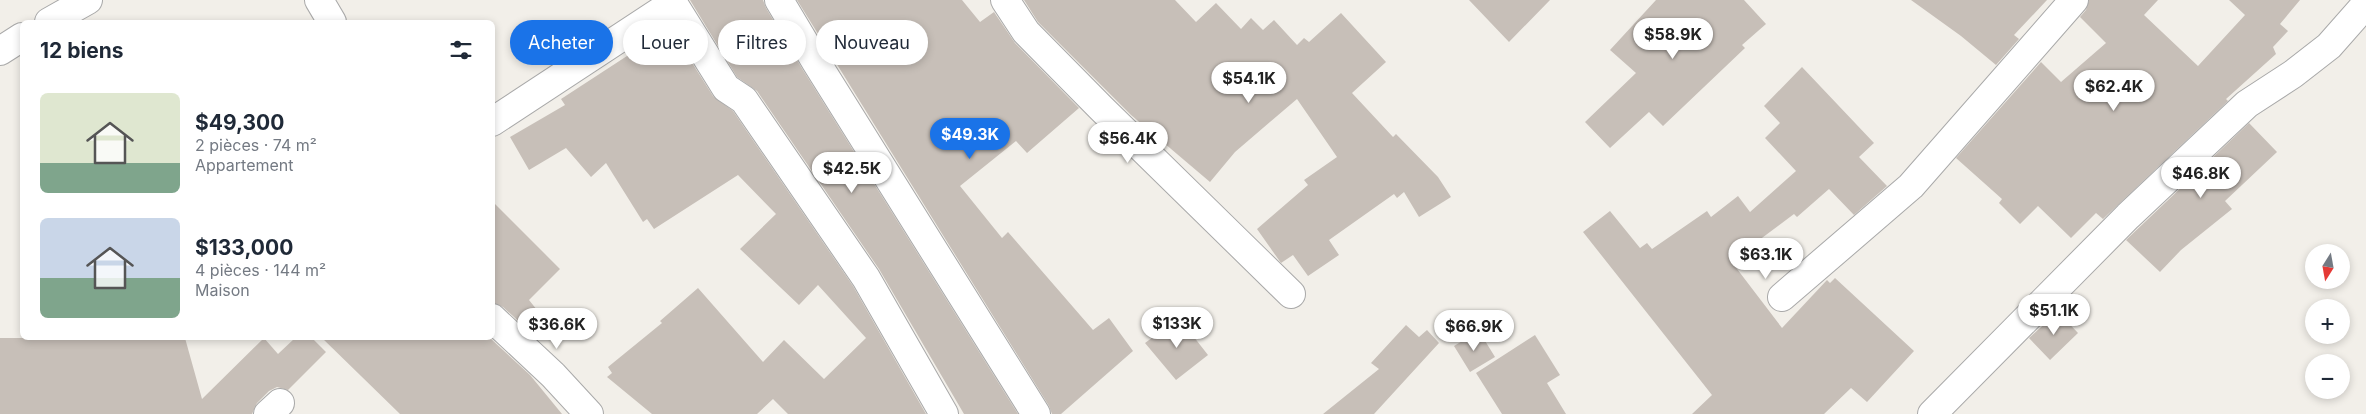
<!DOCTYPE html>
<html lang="fr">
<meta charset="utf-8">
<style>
:root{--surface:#fff;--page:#f2f2f3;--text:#1f2937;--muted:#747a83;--accent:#1a73e8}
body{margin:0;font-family:Inter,sans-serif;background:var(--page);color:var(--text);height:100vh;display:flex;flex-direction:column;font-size:19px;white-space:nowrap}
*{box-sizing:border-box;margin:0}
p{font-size:16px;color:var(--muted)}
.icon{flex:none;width:28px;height:28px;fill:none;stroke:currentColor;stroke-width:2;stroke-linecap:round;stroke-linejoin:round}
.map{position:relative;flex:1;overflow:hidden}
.drawer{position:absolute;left:20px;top:20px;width:475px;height:320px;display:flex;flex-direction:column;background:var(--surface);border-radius:8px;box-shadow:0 2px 8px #0003}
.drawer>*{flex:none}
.guide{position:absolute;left:510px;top:20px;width:475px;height:45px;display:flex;gap:10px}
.needle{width:32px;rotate:191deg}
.buttons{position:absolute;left:2305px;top:244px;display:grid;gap:10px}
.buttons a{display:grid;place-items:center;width:45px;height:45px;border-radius:50%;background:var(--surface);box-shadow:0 2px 8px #0003;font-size:25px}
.price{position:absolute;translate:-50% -42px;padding:0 11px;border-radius:18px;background:#fff;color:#222;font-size:16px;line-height:32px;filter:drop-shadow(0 1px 2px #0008)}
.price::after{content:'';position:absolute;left:50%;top:30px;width:15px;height:11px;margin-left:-8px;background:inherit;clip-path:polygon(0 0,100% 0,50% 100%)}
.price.current{background:var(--accent);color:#fff}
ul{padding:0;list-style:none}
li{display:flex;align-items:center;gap:15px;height:125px;padding:0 20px}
li span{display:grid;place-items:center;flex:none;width:140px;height:100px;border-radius:8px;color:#555}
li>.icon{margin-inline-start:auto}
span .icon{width:60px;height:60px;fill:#fffc;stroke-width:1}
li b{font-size:21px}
h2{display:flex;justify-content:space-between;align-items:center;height:60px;padding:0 20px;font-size:21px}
.tag{padding:0 18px;border-radius:22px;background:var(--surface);box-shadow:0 2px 8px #0003;font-size:18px;line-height:45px}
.tag.current{background:var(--accent);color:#fff}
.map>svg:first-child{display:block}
.building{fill:#c7bfb8}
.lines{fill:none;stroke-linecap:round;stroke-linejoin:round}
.minor-casing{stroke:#a9a9a9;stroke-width:30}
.minor{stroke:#fff;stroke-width:28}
</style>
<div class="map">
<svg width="2366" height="414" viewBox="0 0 2366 414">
<rect width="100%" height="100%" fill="#f2efe9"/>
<path class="building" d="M 690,0 L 763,0 L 766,8 L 803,70 L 1018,414 L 964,414 L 879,269 L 757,91 L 737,77 Z
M 797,0 L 962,0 L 980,22 L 994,12 L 1015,43 L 1079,108 L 1027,153 L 1016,141 L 960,186 L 1002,238 L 1008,232 L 1093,330 L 1109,318 L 1133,351 L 1061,414 L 1052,414 L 1049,406 Z
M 1024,0 L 1175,0 L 1196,22 L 1216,3 L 1241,29 L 1251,18 L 1263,30 L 1274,20 L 1297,45 L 1304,38 L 1309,42 L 1341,13 L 1386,62 L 1352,93 L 1393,137 L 1396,134 L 1438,177 L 1451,197 L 1419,217 L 1404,192 L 1397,198 L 1394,194 L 1329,240 L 1339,255 L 1308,276 L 1293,255 L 1281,263 L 1257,229 L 1308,185 L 1304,180 L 1337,157 L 1297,99 L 1235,152 L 1210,182 L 1131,115 L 1038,22 Z
M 1469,0 L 1550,0 L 1509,42 Z
M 1656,0 L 1744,0 L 1766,24 L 1742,45 L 1745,48 L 1663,126 L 1649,112 L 1610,148 L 1585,122 L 1636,73 L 1610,50 Z
M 1911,0 L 2047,0 L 2014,35 L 2019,39 L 1996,65 L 1961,36 Z
M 2089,0 L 2158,0 L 2144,15 L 2198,66 L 2245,15 L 2229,0 L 2300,0 L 2280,24 L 2288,31 L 2273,47 L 2276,54 L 2226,99 L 2228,101 L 2103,219 L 2096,213 L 2071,238 L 2038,206 L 2020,224 L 1999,203 L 2002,199 L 1956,158 L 2041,62 L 2061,82 L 2106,43 L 2080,17 L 2086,10 Z
M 670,28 L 713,96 L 733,111 L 853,286 L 926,414 L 788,414 L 773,399 L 757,414 L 652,414 L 607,377 L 612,373 L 608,367 L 662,323 L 660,321 L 698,288 L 763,362 L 784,340 L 824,379 L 866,338 L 818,285 L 799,305 L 740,249 L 776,214 L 738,175 L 654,229 L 647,219 L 643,222 L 606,163 L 591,177 L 566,148 L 529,170 L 510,137 L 565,105 L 561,99 Z
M 1802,67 L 1874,143 L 1859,157 L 1887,186 L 1854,215 L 1829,189 L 1797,217 L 1794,214 L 1731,261 L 1782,328 L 1827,280 L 1830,283 L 1835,278 L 1914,351 L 1867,402 L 1851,388 L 1824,414 L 1692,414 L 1712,395 L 1583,232 L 1610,211 L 1640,248 L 1647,243 L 1652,249 L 1707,211 L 1711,217 L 1738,196 L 1750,212 L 1796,171 L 1765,138 L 1780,123 L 1764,106 Z
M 2249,123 L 2277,152 L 2225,201 L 2232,209 L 2181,250 L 2160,272 L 2126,240 Z
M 492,201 L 560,269 L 529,300 L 541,315 L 526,328 L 503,307 L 492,303 Z
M 2058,312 L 2078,333 L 2050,360 L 2029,338 Z
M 1179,318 L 1208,355 L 1176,380 L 1145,343 Z
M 1406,325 L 1419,337 L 1427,330 L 1439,343 L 1374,414 L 1323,414 L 1379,369 L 1371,363 Z
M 1479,331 L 1495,357 L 1470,372 L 1454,346 Z
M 1535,335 L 1560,375 L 1547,383 L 1566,414 L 1502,414 L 1476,373 Z
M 0,338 L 185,338 L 202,399 L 264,338 L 278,354 L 295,338 L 312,338 L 326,352 L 288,390 L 277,387 L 269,391 L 257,403 L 252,414 L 0,414 Z
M 322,338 L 490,338 L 530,375 L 562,414 L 400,414 Z"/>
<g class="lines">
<defs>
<path id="minor" d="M 319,0 L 332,22
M 779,0 L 816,62 L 1036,414
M 1005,0 L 1026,32 L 1101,108 L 1291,294
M 49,22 L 88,0
M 0,51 L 22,37
M 492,122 L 673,3 L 726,88 L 744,100 L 866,278 L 944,414
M 1782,297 L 1911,186 L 2074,0
M 492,318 L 553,375 L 589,414
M 268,414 L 280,403
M 1932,414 L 2128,216 L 2247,104 L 2293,74 L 2329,46 L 2366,4"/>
</defs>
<use href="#minor" class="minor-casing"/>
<use href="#minor" class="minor"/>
</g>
</svg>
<div class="buttons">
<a><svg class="needle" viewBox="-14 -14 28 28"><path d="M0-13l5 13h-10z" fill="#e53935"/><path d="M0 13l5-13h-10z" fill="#747a83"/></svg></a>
<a>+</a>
<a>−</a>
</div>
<b class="price" style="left:1673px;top:60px">$58.9K</b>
<b class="price" style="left:1249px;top:104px">$54.1K</b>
<b class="price" style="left:2114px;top:112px">$62.4K</b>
<b class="price current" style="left:970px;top:160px">$49.3K</b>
<b class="price" style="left:1128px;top:164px">$56.4K</b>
<b class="price" style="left:852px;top:194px">$42.5K</b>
<b class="price" style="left:2201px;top:199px">$46.8K</b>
<b class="price" style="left:1766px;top:280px">$63.1K</b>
<b class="price" style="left:2054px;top:336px">$51.1K</b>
<b class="price" style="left:1177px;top:349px">$133K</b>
<b class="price" style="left:557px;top:350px">$36.6K</b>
<b class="price" style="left:1474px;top:352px">$66.9K</b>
<div class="guide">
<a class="tag current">Acheter</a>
<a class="tag">Louer</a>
<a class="tag">Filtres</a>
<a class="tag">Nouveau</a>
</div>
<section class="drawer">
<h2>12 biens<svg class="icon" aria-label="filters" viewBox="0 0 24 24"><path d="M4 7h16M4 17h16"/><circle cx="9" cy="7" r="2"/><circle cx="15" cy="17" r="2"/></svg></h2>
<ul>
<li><span style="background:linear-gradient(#dfe7d0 70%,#7fa58c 0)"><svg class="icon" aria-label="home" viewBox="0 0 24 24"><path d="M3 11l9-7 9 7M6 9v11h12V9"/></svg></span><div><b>$49,300</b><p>2 pièces · 74 m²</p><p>Appartement</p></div></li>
<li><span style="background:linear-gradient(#c9d6e8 60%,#7fa58c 0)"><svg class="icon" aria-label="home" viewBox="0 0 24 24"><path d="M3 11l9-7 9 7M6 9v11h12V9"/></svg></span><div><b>$133,000</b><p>4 pièces · 144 m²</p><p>Maison</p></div></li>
</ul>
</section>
</div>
